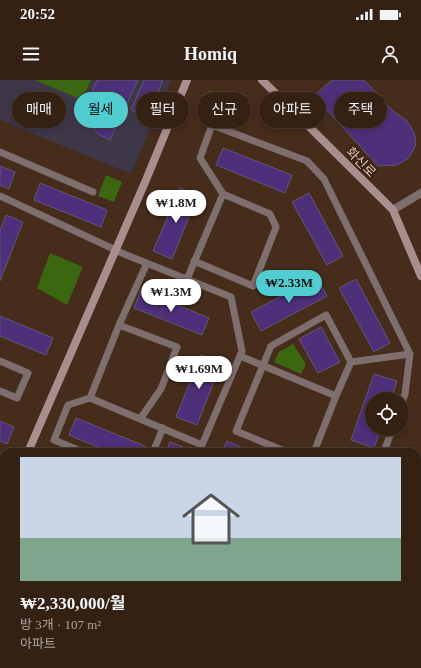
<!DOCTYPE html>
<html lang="ko">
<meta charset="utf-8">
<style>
:root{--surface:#342114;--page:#3c291d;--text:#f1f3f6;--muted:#a9a3a0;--line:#4e3e34;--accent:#51ccd1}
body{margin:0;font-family:"Times New Roman","Noto Sans KR",serif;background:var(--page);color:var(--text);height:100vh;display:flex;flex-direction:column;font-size:15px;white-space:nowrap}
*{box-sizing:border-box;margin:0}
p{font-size:13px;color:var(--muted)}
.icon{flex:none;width:22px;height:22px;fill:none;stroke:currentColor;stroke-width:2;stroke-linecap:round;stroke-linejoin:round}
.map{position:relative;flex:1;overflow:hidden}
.panel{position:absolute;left:0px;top:368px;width:421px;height:220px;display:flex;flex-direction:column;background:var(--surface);border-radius:12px 12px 0 0;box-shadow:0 2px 6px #0003,0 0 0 1px var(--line)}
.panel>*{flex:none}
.hud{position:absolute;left:12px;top:12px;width:397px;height:36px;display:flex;gap:8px}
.fabs{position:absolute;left:365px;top:312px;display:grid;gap:8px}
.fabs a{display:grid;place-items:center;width:44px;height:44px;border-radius:50%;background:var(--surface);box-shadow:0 2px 6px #0003,0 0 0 1px var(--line);font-size:20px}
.price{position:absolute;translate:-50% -34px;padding:0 9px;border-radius:14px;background:#fff;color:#222;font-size:13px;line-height:26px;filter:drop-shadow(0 1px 2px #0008)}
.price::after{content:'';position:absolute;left:50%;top:24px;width:12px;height:9px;margin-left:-6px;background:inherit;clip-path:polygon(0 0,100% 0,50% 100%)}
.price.active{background:var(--accent);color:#111}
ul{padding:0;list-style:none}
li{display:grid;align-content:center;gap:8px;height:212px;padding:0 20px}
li+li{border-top:1px solid var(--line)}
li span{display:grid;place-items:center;height:124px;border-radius:0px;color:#555}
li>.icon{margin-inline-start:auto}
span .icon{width:72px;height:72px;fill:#fffc;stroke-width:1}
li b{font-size:17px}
.tag{padding:0 14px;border-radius:18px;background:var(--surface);box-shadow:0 2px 6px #0003,0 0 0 1px var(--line);font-size:14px;line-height:36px}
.tag.active{background:var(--accent);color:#111}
.status{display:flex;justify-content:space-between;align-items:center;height:28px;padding:0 20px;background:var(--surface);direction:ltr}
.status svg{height:11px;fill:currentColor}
header{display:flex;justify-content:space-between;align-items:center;height:52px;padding:0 20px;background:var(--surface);font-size:18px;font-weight:800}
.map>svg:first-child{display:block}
.education{fill:#3d3748}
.green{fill:#3b6711}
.building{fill:#4e2f7a;stroke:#615775}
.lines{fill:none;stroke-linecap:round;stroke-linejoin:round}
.lane{stroke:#7f6e6e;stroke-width:7}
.street{stroke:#7f6e6e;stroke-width:8}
.secondary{stroke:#a98e8f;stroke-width:8}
.labels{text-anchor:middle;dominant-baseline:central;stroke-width:4;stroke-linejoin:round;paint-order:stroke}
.street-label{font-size:13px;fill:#dfcec3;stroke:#3b2211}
</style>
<div class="status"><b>20:52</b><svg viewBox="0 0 49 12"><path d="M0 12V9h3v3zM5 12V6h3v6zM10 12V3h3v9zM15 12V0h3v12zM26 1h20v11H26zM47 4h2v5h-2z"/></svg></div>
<header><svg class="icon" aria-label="menu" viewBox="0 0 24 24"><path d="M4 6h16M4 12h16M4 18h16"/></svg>Homiq<svg class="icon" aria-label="person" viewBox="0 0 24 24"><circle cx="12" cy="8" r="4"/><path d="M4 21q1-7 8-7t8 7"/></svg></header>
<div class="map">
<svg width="421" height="588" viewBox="0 0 421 588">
<rect width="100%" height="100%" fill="#462c1b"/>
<path class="education" d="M 0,0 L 171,0 L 131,94 L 0,40 Z
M 161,584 L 320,584 L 319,588 L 164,588 Z"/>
<path class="green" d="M 35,0 L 91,0 L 82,20 Z
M 210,10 L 236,21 L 228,42 L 201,32 Z
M 106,95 L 122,102 L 114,122 L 98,116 Z
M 50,173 L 83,187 L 67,225 L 37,208 Z
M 293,264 L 306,284 L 301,294 L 274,282 L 279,272 Z
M 417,488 L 421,490 L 421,517 L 417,516 Z
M 222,584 L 311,584 L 309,588 L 220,588 Z"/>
<path class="building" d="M 97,0 L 138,0 L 110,60 L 98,54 L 93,48 L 95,43 L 81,36 Z
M 144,0 L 163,0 L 147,37 L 131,30 Z
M 332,0 L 364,0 L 393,31 L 406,40 L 414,52 L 416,64 L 409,78 L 397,85 L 378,86 L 314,16 Z
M 223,68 L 292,95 L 285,113 L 216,85 Z
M 0,86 L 15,92 L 9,109 L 0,105 Z
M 40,103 L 107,130 L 101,147 L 34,120 Z
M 180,108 L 198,115 L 172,179 L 153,171 Z
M 309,113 L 343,176 L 327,185 L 292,122 Z
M 6,135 L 23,142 L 0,201 L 0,151 Z
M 317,197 L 327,216 L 261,251 L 251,232 Z
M 356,199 L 390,263 L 374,272 L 339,208 Z
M 141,210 L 209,238 L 202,255 L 134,228 Z
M 0,236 L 53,258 L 46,275 L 0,256 Z
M 321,247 L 340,282 L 318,293 L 299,259 Z
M 201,275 L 221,283 L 197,345 L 176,337 Z
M 374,294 L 397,301 L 391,319 L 372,319 L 372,349 L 381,349 L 374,368 L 351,360 Z
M 76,338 L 145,366 L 143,372 L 110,372 L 69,355 Z
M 0,341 L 14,347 L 7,364 L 0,361 Z
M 227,361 L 252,372 L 222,372 Z
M 170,362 L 188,369 L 187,372 L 166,372 Z
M 0,508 L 4,513 L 4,522 L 0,525 Z
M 421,526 L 421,575 L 417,574 L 417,536 Z"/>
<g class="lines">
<path class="lane" d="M 0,72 L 93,112
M 0,116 L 124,174 L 231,217 L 242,271 L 199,372
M 194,181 L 253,206 L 276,147 L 270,134 L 223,114
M 147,183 L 119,245 L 90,318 L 202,365
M 187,199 L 223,114 L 200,78 L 212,45 L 307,81 L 324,99 L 410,274 L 405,314 L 402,323
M 119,245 L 177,267 L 161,309 L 140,339
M 240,276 L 336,316 L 314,372
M 0,281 L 28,293 L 17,318 L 0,311
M 351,282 L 410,274
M 83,372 L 54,360 L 68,325 L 90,318
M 153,372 L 163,348
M 287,372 L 236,351 L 271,266 L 326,235 L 351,282 L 336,316
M 384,372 L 392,349
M 0,566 L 4,563
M 84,584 L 98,588
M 140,584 L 143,588
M 16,588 L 22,584
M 60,588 L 65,584
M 106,588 L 111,584
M 379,588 L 381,584"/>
<path class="street" d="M 393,130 L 421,113"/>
<path class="secondary" d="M 262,0 L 393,130 L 421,196
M 28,372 L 146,100 L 187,0
M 0,393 L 4,394
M 417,403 L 421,394
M 0,437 L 4,428
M 339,588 L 340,584"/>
</g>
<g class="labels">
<g class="street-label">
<text transform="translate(361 82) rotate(45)">화신로</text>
</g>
</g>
</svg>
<div class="fabs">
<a><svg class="icon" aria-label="locate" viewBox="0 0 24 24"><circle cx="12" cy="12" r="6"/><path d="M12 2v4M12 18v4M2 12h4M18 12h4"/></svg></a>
</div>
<b class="price" style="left:176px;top:144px">₩1.8M</b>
<b class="price active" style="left:289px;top:224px">₩2.33M</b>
<b class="price" style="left:171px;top:233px">₩1.3M</b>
<b class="price" style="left:199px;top:310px">₩1.69M</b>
<div class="hud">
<a class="tag">매매</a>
<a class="tag active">월세</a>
<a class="tag">필터</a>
<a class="tag">신규</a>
<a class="tag">아파트</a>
<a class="tag">주택</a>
</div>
<section class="panel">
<ul>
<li><span style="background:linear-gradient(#c9d6e8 65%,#7fa58c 0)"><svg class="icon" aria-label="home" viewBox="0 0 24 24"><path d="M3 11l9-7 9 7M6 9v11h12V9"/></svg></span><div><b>₩2,330,000/월</b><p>방 3개 · 107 m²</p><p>아파트</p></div></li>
</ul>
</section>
</div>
